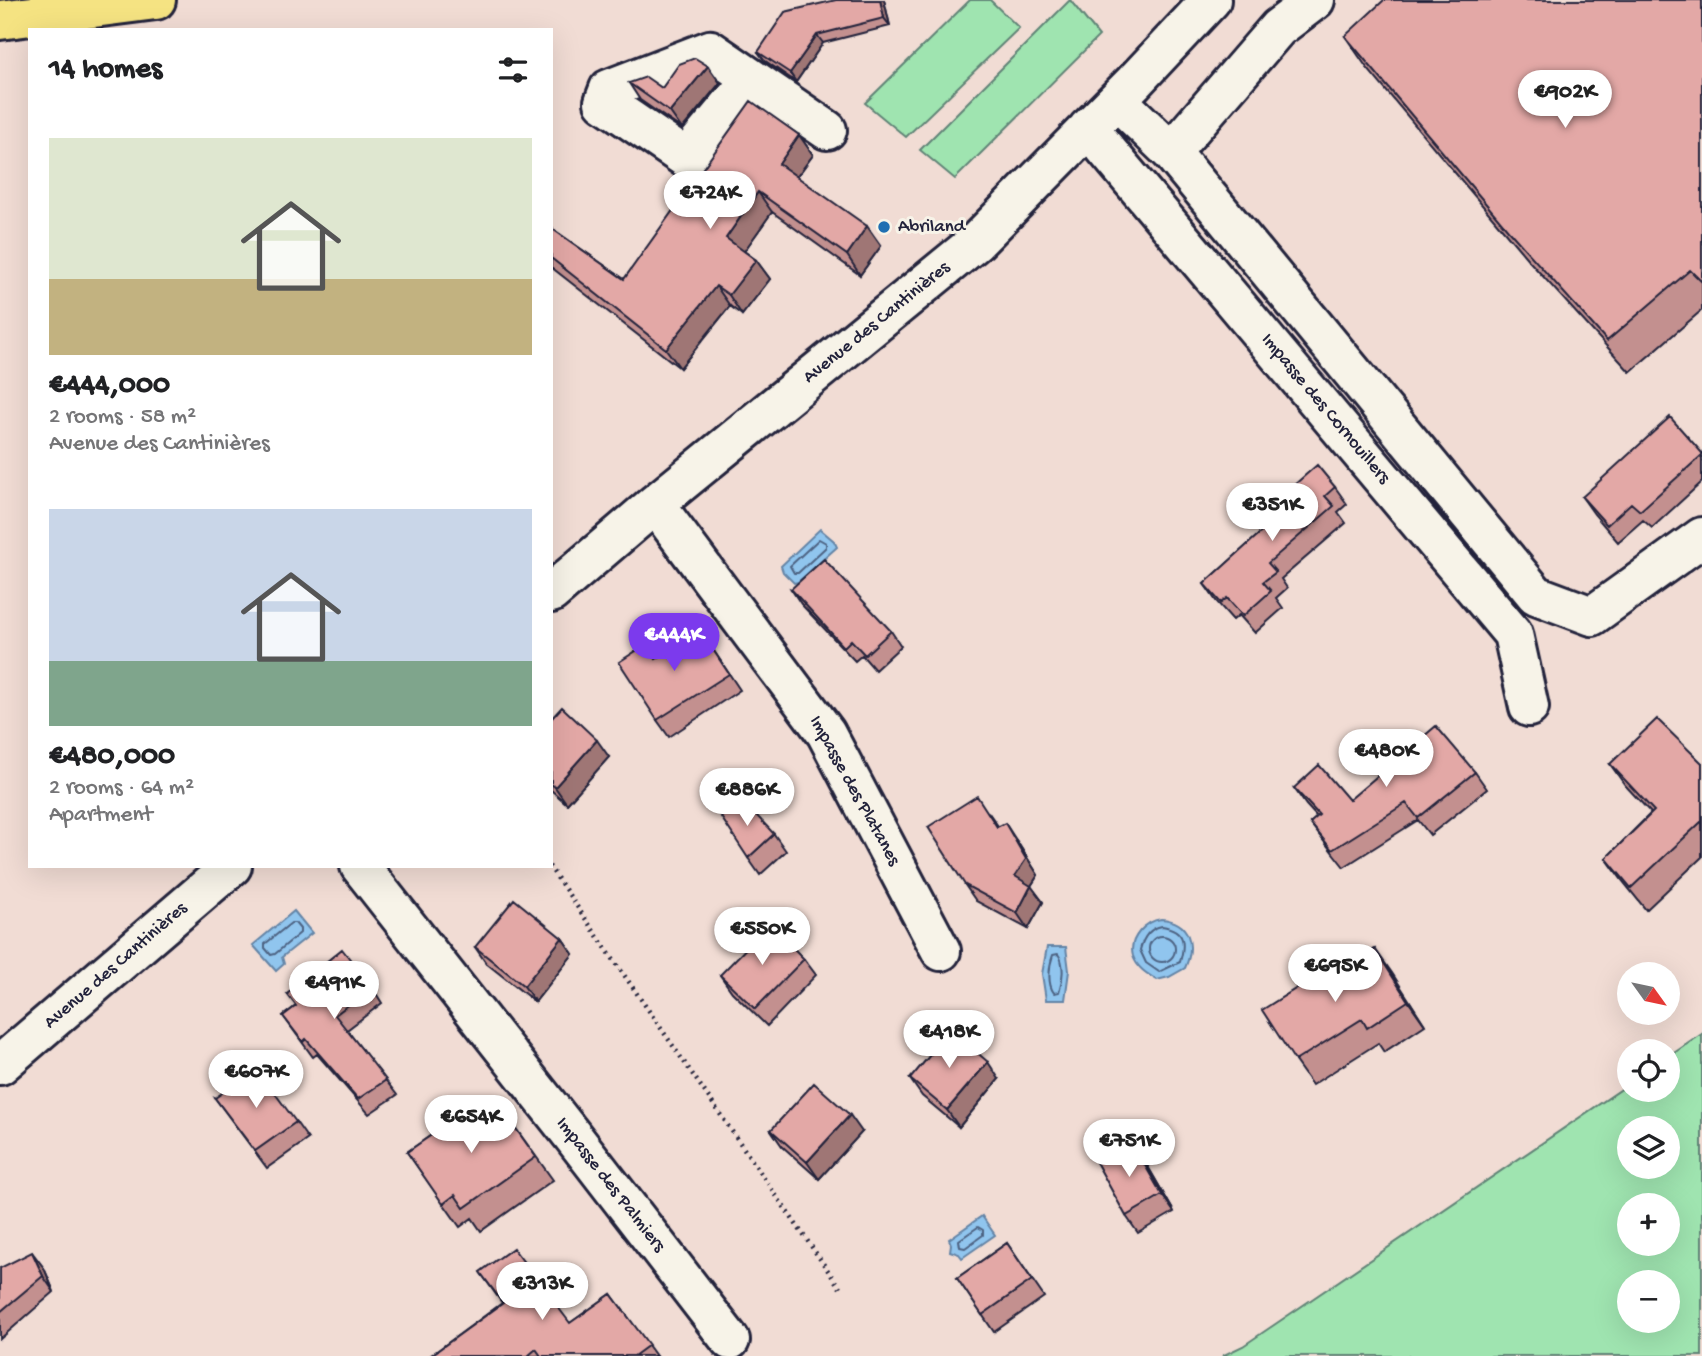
<!DOCTYPE html>
<meta charset="utf-8">
<style>
:root{--surface:#fff;--page:#f6f6f6;--text:#202124;--muted:#757577;--accent:#7c3aed}
body{margin:0;font-family:"Gochi Hand",sans-serif;background:var(--page);color:var(--text);height:100vh;display:flex;flex-direction:column;font-size:26px;white-space:nowrap}
*{box-sizing:border-box;margin:0}
p{font-size:23px;color:var(--muted)}
.icon{flex:none;width:38px;height:38px;fill:none;stroke:currentColor;stroke-width:2;stroke-linecap:round;stroke-linejoin:round}
.map{position:relative;flex:1;overflow:hidden}
.side{position:absolute;left:28px;top:28px;width:525px;height:840px;display:flex;flex-direction:column;background:var(--surface);border-radius:0px;box-shadow:0 7px 28px #0002}
.side>*{flex:none}
.needle{width:46px;rotate:123deg}
.fabs{position:absolute;left:1617px;top:962px;display:grid;gap:14px}
.fabs a{display:grid;place-items:center;width:63px;height:63px;border-radius:50%;background:var(--surface);box-shadow:0 7px 28px #0002;font-size:35px}
.price{position:absolute;translate:-50% -60px;padding:0 16px;border-radius:24px;background:#fff;color:#222;font-size:23px;line-height:46px;filter:drop-shadow(0 2px 4px #0008)}
.price::after{content:'';position:absolute;left:50%;top:42px;width:21px;height:16px;margin-left:-10px;background:inherit;clip-path:polygon(0 0,100% 0,50% 100%)}
.price.on{background:var(--accent);color:#fff}
ul{padding:0;list-style:none}
li{display:grid;align-content:center;gap:14px;height:371px;padding:0 21px}
li span{display:grid;place-items:center;height:217px;border-radius:0px;color:#555}
li>.icon{margin-inline-start:auto}
span .icon{width:126px;height:126px;fill:#fffc;stroke-width:1}
li b{font-size:30px}
h2{display:flex;justify-content:space-between;align-items:center;height:84px;padding:0 21px;font-size:30px}
.map>svg:first-child{display:block}
.green{fill:#9fe4b0;stroke:#608376;stroke-width:2;fill-rule:evenodd}
.water{fill:#90c5ee;stroke:#6484a6;stroke-width:2}
.lines{fill:none;stroke-linecap:round;stroke-linejoin:round}
.shore{stroke:#4e6383;stroke-width:2}
.minor-casing{stroke:#22223b;stroke-width:44}
.highway-casing{stroke:#22223b;stroke-width:44}
.path{stroke:#22223b;stroke-width:4.5;stroke-dasharray:2 5;stroke-linecap:butt}
.minor{stroke:#f7f3e8;stroke-width:38}
.highway{stroke:#f5e382;stroke-width:38}
.wall{fill:#c3908f;stroke:#22223b;stroke-width:2}
.shaded-wall{fill:#9f7674;stroke:#22223b;stroke-width:2}
.building{fill:#e3a8a6;stroke:#22223b;stroke-width:2}
.poi-dot{fill:#1f6fb2;stroke:#f7f3e8;stroke-width:2.5}
.labels{text-anchor:middle;dominant-baseline:central;stroke-width:6;stroke-linejoin:round;paint-order:stroke}
.poi-label{font-size:19px;fill:#22223b;stroke:#f7f3e8;text-anchor:start}
.street-label{font-size:19px;fill:#22223b;stroke:#f7f3e8}
</style>
<div class="map">
<svg width="1702" height="1356" viewBox="0 0 1702 1356">
<rect width="100%" height="100%" fill="#f1dcd4"/>
<filter id="ink" filterUnits="userSpaceOnUse"><feTurbulence type="fractalNoise" baseFrequency=".0143" numOctaves="2"/><feDisplacementMap in="SourceGraphic" scale="14" xChannelSelector="R" yChannelSelector="G"/><feConvolveMatrix kernelMatrix="1 2 1 2 8 2 1 2 1" color-interpolation-filters="sRGB"/></filter>
<g filter="url(#ink)">
<path class="green" d="M 970,0 L 990,0 L 1019,28 L 906,137 L 865,103 Z
M 1070,0 L 1099,36 L 955,179 L 920,150 Z
M 1702,1034 L 1702,1356 L 1222,1356 L 1243,1346 L 1629,1084 L 1629,1090 L 1668,1090 L 1668,1057 ZM 1629,1129 L 1668,1129 L 1668,1167 L 1629,1167 ZM 1629,1206 L 1668,1206 L 1668,1244 L 1629,1244 ZM 1629,1283 L 1668,1283 L 1668,1321 L 1629,1321 Z"/>
<path class="water" d="M 820,529 L 834,541 L 837,547 L 798,582 L 794,583 L 783,572 L 781,566 Z
M 294,911 L 312,933 L 282,957 L 284,964 L 276,971 L 253,945 Z
M 1161,919 C 1191,921 1195,946 1185,968 L 1169,977 L 1157,980 C 1147,974 1137,968 1133,956 C 1128,938 1146,921 1161,919 Z
M 1047,947 L 1066,947 L 1069,971 L 1065,1000 L 1046,1000 L 1042,974 Z
M 982,1216 L 995,1235 L 962,1258 L 959,1254 L 950,1251 L 951,1244 L 949,1239 Z"/>
<g class="lines">
<path class="shore" d="M 819,539 L 826,543 L 826,547 L 798,573 L 794,573 L 790,566 Z
M 291,923 L 295,923 L 300,929 L 300,933 L 275,954 L 271,955 L 265,948 L 265,944 Z
M 1162,926 C 1186,930 1185,944 1180,962 L 1159,972 L 1146,963 L 1140,950 C 1143,938 1149,928 1162,926 Z
M1149 949a13 13 0 1 1 26 0a13 13 0 1 1-26 0Z
M 1058,954 C 1065,963 1063,981 1059,992 L 1054,993 C 1047,984 1049,966 1053,955 Z
M 978,1227 L 983,1230 L 983,1235 L 965,1248 L 960,1247 L 959,1240 Z"/>
<defs>
<path id="minor" d="M 752,79 L 686,158 L 604,102 L 609,89 L 710,50 L 827,130
M 1117,100 L 1171,152 L 1536,595 L 1592,616 L 1702,537
M 1088,128 L 1513,634 L 1529,707
M 1171,152 L 1278,28 L 1315,0
M 655,504 L 826,733 L 941,951
M 551,593 L 655,504 L 976,242 L 1134,82 L 1211,0
M 360,866 L 571,1134 L 730,1340
M 0,1065 L 232,866"/>
<path id="highway" d="M 0,20 L 156,0"/>
</defs>
<use href="#minor" class="minor-casing"/>
<use href="#highway" class="highway-casing"/>
<path class="path" d="M 549,866 L 840,1288"/>
<use href="#minor" class="minor"/>
<use href="#highway" class="highway"/>
</g>
<path class="wall" d="M 884,0 L 890,26 L 823,43 L 796,82 L 764,60 L 758,52 Z
M 1702,0 L 1702,310 L 1630,372 L 1530,262 L 1367,68 L 1345,36 Z
M 629,83 L 662,88 L 720,83 L 682,129 L 640,100 Z
M 799,135 L 813,155 L 797,177 L 881,246 L 860,275 L 772,212 L 744,251 L 756,260 L 770,279 L 742,315 L 730,306 L 680,368 L 551,267 L 551,228 L 624,279 Z
M 1702,453 L 1702,482 L 1652,528 L 1643,520 L 1618,542 L 1594,514 L 1582,497 Z
M 1335,487 L 1347,504 L 1338,512 L 1346,523 L 1281,579 L 1287,588 L 1276,598 L 1283,608 L 1255,633 L 1239,615 L 1233,620 L 1216,601 L 1204,584 L 1277,518 L 1269,507 Z
M 791,589 L 891,631 L 901,646 L 875,670 L 862,655 L 855,661 L 801,604 Z
M 700,630 L 740,690 L 669,737 L 657,720 L 647,644 L 657,658 Z
M 551,719 L 609,757 L 567,804 L 551,790 Z
M 1702,763 L 1702,857 L 1646,910 L 1621,879 L 1606,858 L 1651,813 L 1625,785 L 1610,764 Z
M 1475,772 L 1487,789 L 1430,835 L 1418,820 L 1344,867 L 1322,839 L 1310,823 L 1317,817 L 1306,805 L 1294,788 L 1349,800 Z
M 989,813 L 998,826 L 1016,840 L 1038,875 L 1031,886 L 1043,902 L 1028,929 L 976,901 L 965,885 Z
M 774,834 L 786,851 L 760,875 L 748,858 Z
M 562,938 L 573,954 L 535,1002 L 486,963 L 475,947 Z
M 1375,949 L 1425,1025 L 1384,1052 L 1378,1043 L 1312,1085 L 1295,1061 L 1332,966 L 1337,973 Z
M 804,959 L 816,975 L 767,1026 L 732,992 L 720,975 Z
M 372,987 L 382,1003 L 347,1030 L 397,1095 L 369,1114 L 317,1054 L 313,1057 L 283,1016 L 296,1006 Z
M 910,1079 L 999,1079 L 959,1127 L 922,1096 Z
M 215,1098 L 296,1122 L 308,1139 L 267,1168 Z
M 496,1101 L 553,1180 L 481,1231 L 472,1218 L 460,1227 L 407,1152 L 443,1127 L 467,1121 Z
M 771,1130 L 862,1132 L 819,1179 L 782,1146 Z
M 1131,1141 L 1143,1158 L 1174,1212 L 1138,1233 L 1126,1216 Z
M 1007,1243 L 1044,1297 L 994,1332 L 957,1278 Z
M 0,1268 L 44,1268 L 54,1292 L 0,1339 Z
M 480,1272 L 570,1323 L 611,1294 L 656,1356 L 430,1356 L 502,1303 Z"/>
<path class="shaded-wall" d="M 880,0 L 884,0 L 890,26 L 884,18 Z
M 817,35 L 823,43 L 796,82 L 790,73 Z
M 708,66 L 720,83 L 682,129 L 670,112 Z
M 799,135 L 813,155 L 792,183 L 779,164 Z
M 758,192 L 772,212 L 740,257 L 726,238 Z
M 867,226 L 881,246 L 860,275 L 847,255 Z
M 756,260 L 770,279 L 742,315 L 729,295 Z
M 716,286 L 730,306 L 680,368 L 666,349 Z
M 597,740 L 609,757 L 567,804 L 555,787 Z
M 1005,823 L 1016,840 L 1038,875 L 1027,892 L 1015,876 Z
M 1031,886 L 1043,902 L 1028,929 L 1017,913 Z
M 562,938 L 573,954 L 535,1002 L 524,986 Z
M 1375,949 L 1392,973 L 1425,1025 L 1408,1001 Z
M 988,1062 L 999,1079 L 959,1127 L 947,1110 Z
M 850,1115 L 862,1132 L 819,1179 L 807,1162 Z
M 1131,1141 L 1143,1158 L 1174,1212 L 1162,1195 Z
M 32,1252 L 44,1268 L 54,1292 L 43,1276 Z"/>
<path class="building" d="M 836,0 L 880,0 L 884,18 L 817,35 L 790,73 L 758,52 L 785,12 Z
M 1384,0 L 1702,0 L 1702,282 L 1690,270 L 1607,341 L 1508,230 L 1345,36 Z
M 695,58 L 708,66 L 670,112 L 629,83 L 646,77 L 662,88 L 679,64 Z
M 751,101 L 799,135 L 779,164 L 867,226 L 847,255 L 758,192 L 726,238 L 756,260 L 729,295 L 716,286 L 666,349 L 551,258 L 551,228 L 624,279 Z
M 1670,417 L 1702,453 L 1702,455 L 1640,511 L 1631,503 L 1607,525 L 1582,497 Z
M 1317,465 L 1335,487 L 1325,496 L 1334,506 L 1268,563 L 1276,572 L 1263,582 L 1271,591 L 1243,616 L 1227,598 L 1221,603 L 1204,584 L 1278,517 L 1269,507 Z
M 824,559 L 891,631 L 865,655 L 851,640 L 844,647 L 791,589 Z
M 700,630 L 729,674 L 657,720 L 619,662 L 647,644 L 656,659 Z
M 562,707 L 597,740 L 555,787 L 551,784 L 551,719 Z
M 1657,719 L 1702,763 L 1702,821 L 1631,888 L 1606,858 L 1654,811 L 1610,764 Z
M 1436,726 L 1475,772 L 1418,818 L 1406,803 L 1332,850 L 1310,823 L 1319,815 L 1294,788 L 1319,765 L 1349,800 Z
M 977,796 L 997,827 L 1005,823 L 1026,859 L 1015,876 L 1031,886 L 1017,913 L 965,885 L 928,827 Z
M 741,799 L 774,834 L 748,858 L 721,817 Z
M 514,899 L 562,938 L 524,986 L 475,947 Z
M 770,924 L 804,959 L 755,1009 L 720,975 Z
M 342,949 L 372,987 L 335,1015 L 386,1080 L 358,1099 L 306,1039 L 303,1042 L 283,1016 L 296,1006 L 287,994 Z
M 1375,949 L 1408,1001 L 1367,1028 L 1362,1019 L 1295,1061 L 1262,1010 L 1332,966 L 1337,974 Z
M 951,1030 L 988,1062 L 947,1110 L 910,1079 Z
M 257,1069 L 296,1122 L 255,1151 L 215,1098 Z
M 814,1083 L 850,1115 L 807,1162 L 771,1130 Z
M 496,1101 L 536,1157 L 464,1208 L 455,1195 L 443,1204 L 407,1152 L 443,1127 L 458,1111 L 467,1121 Z
M 1131,1141 L 1162,1195 L 1126,1216 L 1096,1162 Z
M 1007,1243 L 1032,1280 L 982,1315 L 957,1278 Z
M 513,1248 L 570,1323 L 611,1294 L 649,1345 L 634,1356 L 541,1356 L 536,1349 L 528,1356 L 430,1356 L 503,1303 L 480,1272 Z
M 32,1252 L 43,1276 L 0,1312 L 0,1268 Z"/>
</g>
<circle class="poi-dot" cx="884" cy="227" r="7"/>
<g class="labels">
<g class="poi-label">
<text x="898" y="227">Abriland</text>
</g>
<g class="street-label">
<text transform="translate(877 323) rotate(-39)">Avenue des Cantinières</text>
<text transform="translate(1325 409) rotate(50)">Impasse des Cornouillers</text>
<text transform="translate(854 791) rotate(61)">Impasse des Platanes</text>
<text transform="translate(116 966) rotate(-41)">Avenue des Cantinières</text>
<text transform="translate(610 1185) rotate(52)">Impasse des Palmiers</text>
</g>
</g>
</svg>
<div class="fabs">
<a><svg class="needle" viewBox="-14 -14 28 28"><path d="M0-13l5 13h-10z" fill="#e53935"/><path d="M0 13l5-13h-10z" fill="#757577"/></svg></a>
<a><svg class="icon" aria-label="locate" viewBox="0 0 24 24"><circle cx="12" cy="12" r="6"/><path d="M12 2v4M12 18v4M2 12h4M18 12h4"/></svg></a>
<a><svg class="icon" aria-label="layers" viewBox="0 0 24 24"><path d="M12 4l9 5-9 5-9-5zM3 14l9 5 9-5"/></svg></a>
<a>+</a>
<a>−</a>
</div>
<b class="price" style="left:1565px;top:130px">€902K</b>
<b class="price" style="left:710px;top:231px">€724K</b>
<b class="price" style="left:1272px;top:543px">€351K</b>
<b class="price on" style="left:674px;top:673px">€444K</b>
<b class="price" style="left:1386px;top:789px">€480K</b>
<b class="price" style="left:747px;top:828px">€886K</b>
<b class="price" style="left:762px;top:967px">€550K</b>
<b class="price" style="left:1335px;top:1004px">€695K</b>
<b class="price" style="left:334px;top:1021px">€491K</b>
<b class="price" style="left:949px;top:1070px">€418K</b>
<b class="price" style="left:256px;top:1110px">€607K</b>
<b class="price" style="left:471px;top:1155px">€654K</b>
<b class="price" style="left:1129px;top:1179px">€751K</b>
<b class="price" style="left:542px;top:1322px">€313K</b>
<section class="side">
<h2>14 homes<svg class="icon" aria-label="filters" viewBox="0 0 24 24"><path d="M4 7h16M4 17h16"/><circle cx="9" cy="7" r="2"/><circle cx="15" cy="17" r="2"/></svg></h2>
<ul>
<li><span style="background:linear-gradient(#dfe7d0 65%,#c2b280 0)"><svg class="icon" aria-label="home" viewBox="0 0 24 24"><path d="M3 11l9-7 9 7M6 9v11h12V9"/></svg></span><div><b>€444,000</b><p>2 rooms · 58 m²</p><p>Avenue des Cantinières</p></div></li>
<li><span style="background:linear-gradient(#c9d6e8 70%,#7fa58c 0)"><svg class="icon" aria-label="home" viewBox="0 0 24 24"><path d="M3 11l9-7 9 7M6 9v11h12V9"/></svg></span><div><b>€480,000</b><p>2 rooms · 64 m²</p><p>Apartment</p></div></li>
</ul>
</section>
</div>
